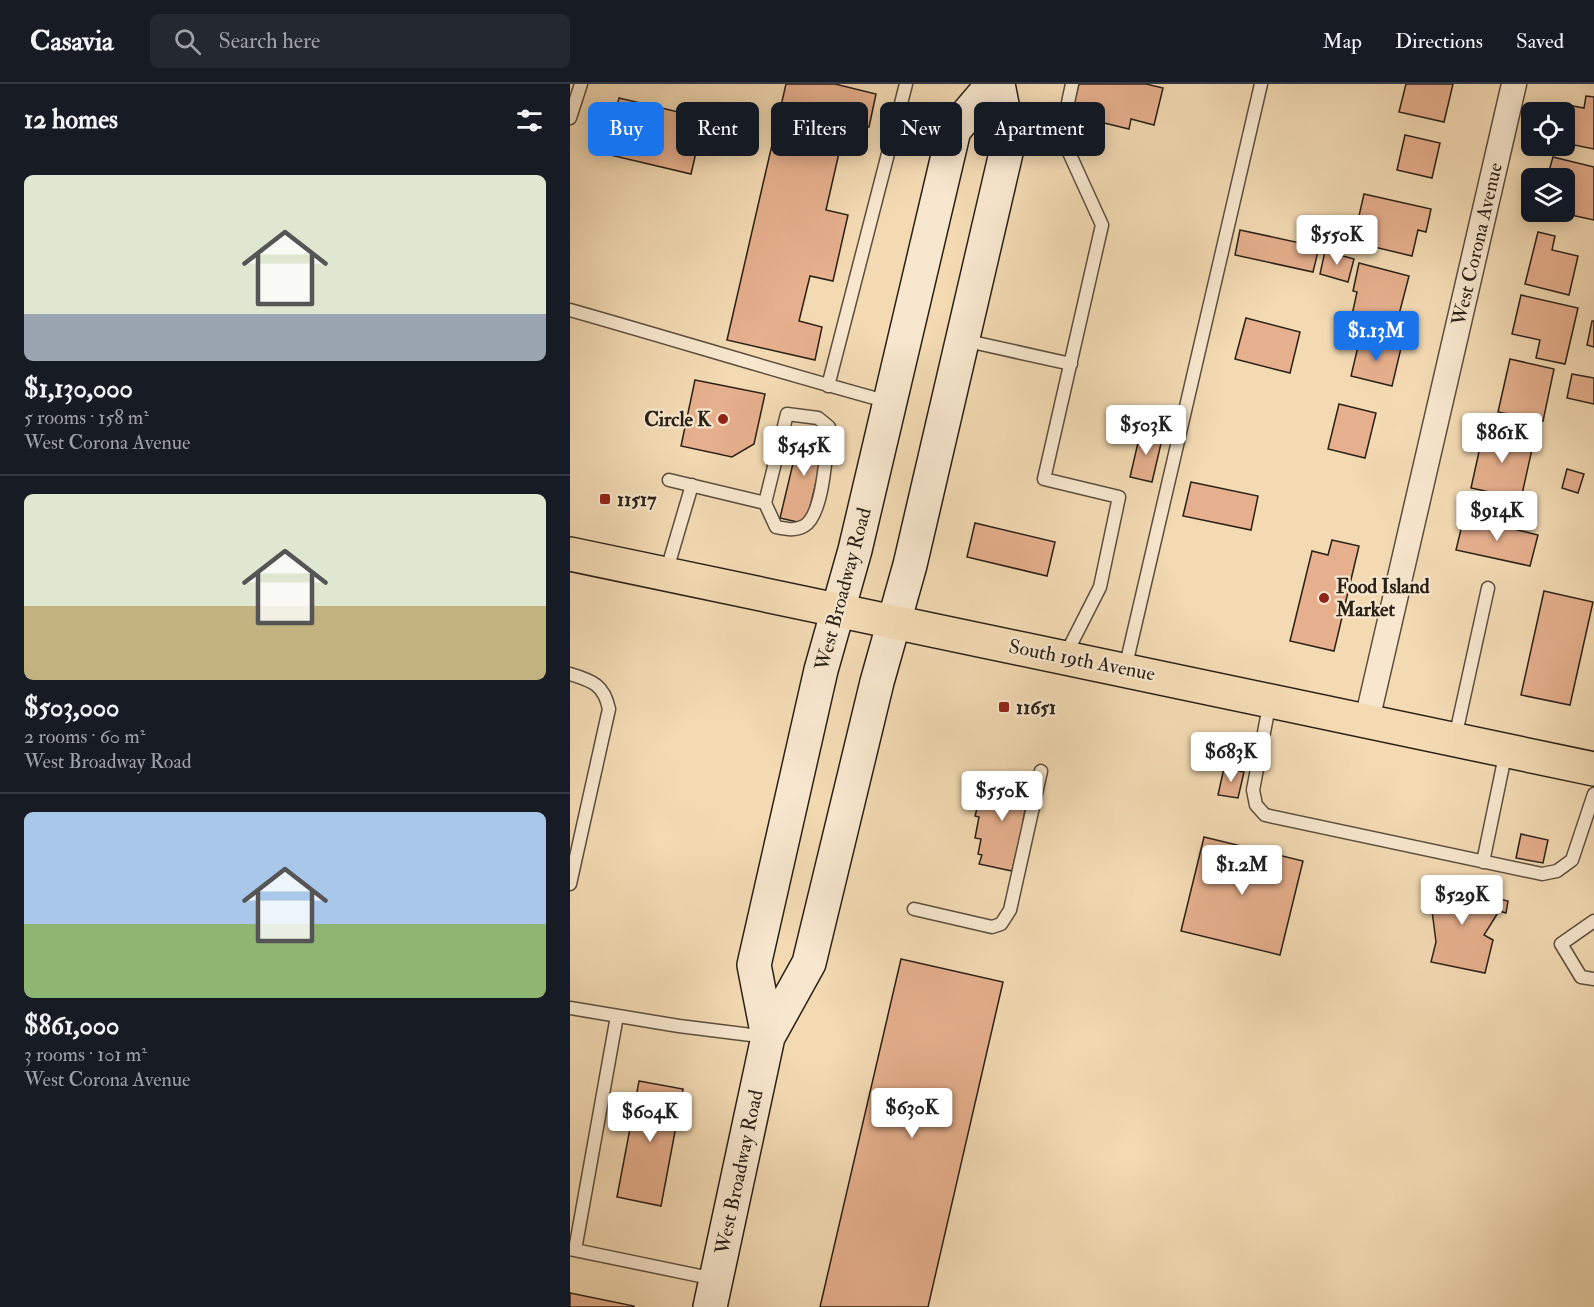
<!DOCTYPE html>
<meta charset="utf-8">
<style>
:root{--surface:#171b24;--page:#242831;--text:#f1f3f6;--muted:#9ea1a6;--line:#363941;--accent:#1a73e8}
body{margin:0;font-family:"IM FELL Double Pica",serif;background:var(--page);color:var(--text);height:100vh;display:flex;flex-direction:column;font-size:22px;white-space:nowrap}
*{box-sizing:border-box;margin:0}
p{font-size:20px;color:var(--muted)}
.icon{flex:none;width:33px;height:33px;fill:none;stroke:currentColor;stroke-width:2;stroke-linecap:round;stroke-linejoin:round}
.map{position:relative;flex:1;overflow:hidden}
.side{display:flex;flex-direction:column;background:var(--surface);width:570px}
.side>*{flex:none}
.banner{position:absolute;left:18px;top:18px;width:570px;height:54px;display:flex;gap:12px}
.buttons{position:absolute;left:951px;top:18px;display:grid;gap:12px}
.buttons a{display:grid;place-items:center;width:54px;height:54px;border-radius:9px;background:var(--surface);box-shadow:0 3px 15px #0003;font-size:30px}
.price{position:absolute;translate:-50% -51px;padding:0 14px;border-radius:6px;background:#fff;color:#222;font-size:20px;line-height:39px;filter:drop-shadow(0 2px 3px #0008)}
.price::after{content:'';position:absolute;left:50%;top:36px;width:18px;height:14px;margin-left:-9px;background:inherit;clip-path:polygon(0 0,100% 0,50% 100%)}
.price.active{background:var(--accent);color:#fff}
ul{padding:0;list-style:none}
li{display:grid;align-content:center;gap:12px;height:318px;padding:0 24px}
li+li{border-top:2px solid var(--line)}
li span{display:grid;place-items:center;height:186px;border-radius:9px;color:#555}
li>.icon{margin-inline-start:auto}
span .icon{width:108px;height:108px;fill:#fffc;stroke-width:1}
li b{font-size:26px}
h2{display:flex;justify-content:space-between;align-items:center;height:72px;padding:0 24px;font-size:26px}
.pill{padding:0 21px;border-radius:9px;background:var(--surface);box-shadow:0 3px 15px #0003;font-size:21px;line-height:54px}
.pill.active{background:var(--accent);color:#fff}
header{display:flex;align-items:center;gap:36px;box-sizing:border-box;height:84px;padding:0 30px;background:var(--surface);border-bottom:2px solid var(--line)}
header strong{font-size:28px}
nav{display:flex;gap:33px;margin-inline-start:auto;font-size:21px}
.search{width:420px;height:54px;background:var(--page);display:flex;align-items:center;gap:15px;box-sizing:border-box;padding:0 21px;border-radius:9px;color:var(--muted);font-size:22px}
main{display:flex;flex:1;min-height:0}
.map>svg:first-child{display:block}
.building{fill:#e6af8d;stroke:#2a2117;stroke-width:1.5}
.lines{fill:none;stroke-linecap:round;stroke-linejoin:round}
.lane-casing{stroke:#5c4f3e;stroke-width:15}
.street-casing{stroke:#5c4f3e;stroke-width:27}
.secondary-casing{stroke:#2a2117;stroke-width:36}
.primary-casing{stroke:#2a2117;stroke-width:36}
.lane{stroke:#f7e7ce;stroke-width:12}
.street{stroke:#f7e7ce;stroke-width:24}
.secondary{stroke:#f7e7ce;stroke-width:33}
.primary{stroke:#f3dab3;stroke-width:33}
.poi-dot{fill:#8f2418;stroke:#f7e7ce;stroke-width:2}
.labels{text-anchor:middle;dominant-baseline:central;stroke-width:4.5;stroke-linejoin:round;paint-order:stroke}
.street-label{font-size:20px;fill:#2a2117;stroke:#f7e7ce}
.poi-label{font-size:20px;font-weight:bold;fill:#2a2117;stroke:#f7e7ce;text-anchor:start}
</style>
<header>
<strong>Casavia</strong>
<div class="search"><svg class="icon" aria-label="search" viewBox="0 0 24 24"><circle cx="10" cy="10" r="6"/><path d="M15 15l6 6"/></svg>Search here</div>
<nav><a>Map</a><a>Directions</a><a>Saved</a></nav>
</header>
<main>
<section class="side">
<h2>12 homes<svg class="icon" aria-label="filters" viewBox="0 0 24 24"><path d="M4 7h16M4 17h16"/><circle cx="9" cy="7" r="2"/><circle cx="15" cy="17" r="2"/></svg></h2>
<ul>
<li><span style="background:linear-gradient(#dfe7d0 75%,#9aa5b1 0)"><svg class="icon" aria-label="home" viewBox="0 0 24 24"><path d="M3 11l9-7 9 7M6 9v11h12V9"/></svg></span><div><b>$1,130,000</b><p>5 rooms · 158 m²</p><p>West Corona Avenue</p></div></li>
<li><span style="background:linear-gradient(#dfe7d0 60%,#c2b280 0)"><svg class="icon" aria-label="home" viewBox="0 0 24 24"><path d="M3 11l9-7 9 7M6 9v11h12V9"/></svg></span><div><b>$503,000</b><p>2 rooms · 60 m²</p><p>West Broadway Road</p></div></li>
<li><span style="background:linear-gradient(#a9c7e8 60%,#8fb573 0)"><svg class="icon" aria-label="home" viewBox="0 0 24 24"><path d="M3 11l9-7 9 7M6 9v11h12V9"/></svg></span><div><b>$861,000</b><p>3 rooms · 101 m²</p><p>West Corona Avenue</p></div></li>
</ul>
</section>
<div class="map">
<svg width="1024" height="1223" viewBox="0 0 1024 1223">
<rect width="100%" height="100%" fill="#f3dab3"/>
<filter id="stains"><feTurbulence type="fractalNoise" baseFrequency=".00333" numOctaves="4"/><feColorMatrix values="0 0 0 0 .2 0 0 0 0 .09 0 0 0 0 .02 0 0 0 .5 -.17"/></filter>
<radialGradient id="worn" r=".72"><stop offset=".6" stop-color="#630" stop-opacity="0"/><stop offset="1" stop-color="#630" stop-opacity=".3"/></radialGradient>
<path class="building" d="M 216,0 L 265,0 L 306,10 L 299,43 L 276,38 L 256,126 L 278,131 L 263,197 L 240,192 L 229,237 L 252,243 L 245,276 L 157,256 Z
M 509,0 L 576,0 L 593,4 L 584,41 L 561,35 L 559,45 L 501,31 Z
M 836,0 L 883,0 L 874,38 L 829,28 Z
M 1016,12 L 1024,13 L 1024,65 L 994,59 L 994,36 L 998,21 L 1014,24 Z
M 49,14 L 134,34 L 121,90 L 36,70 Z
M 835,51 L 870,59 L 862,94 L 827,86 Z
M 983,73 L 1024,83 L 1024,136 L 987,128 L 994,128 L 994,94 L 977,94 Z
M 794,110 L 861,125 L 856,148 L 848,146 L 842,172 L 783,158 Z
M 670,146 L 749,163 L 743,188 L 665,171 Z
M 968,148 L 985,152 L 982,166 L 1008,172 L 999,211 L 955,200 Z
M 755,167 L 784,175 L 778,198 L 750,190 Z
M 789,179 L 839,192 L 826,242 L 782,231 L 787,208 L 783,207 Z
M 951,211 L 1008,224 L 995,280 L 966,274 L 970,256 L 942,250 Z
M 676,234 L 730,248 L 720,289 L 665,275 Z
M 1022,237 L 1024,237 L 1024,263 L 1017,261 Z
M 790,254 L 831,264 L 822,302 L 781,292 Z
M 940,275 L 984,285 L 973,337 L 928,328 Z
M 1002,290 L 1024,294 L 1024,320 L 997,314 Z
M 125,296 L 195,310 L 184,360 L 162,373 L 111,362 Z
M 769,320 L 806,329 L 795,374 L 758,365 Z
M 914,345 L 964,356 L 951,415 L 901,404 Z
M 231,346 L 257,352 L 236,440 L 210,434 Z
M 571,346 L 593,351 L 582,398 L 560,393 Z
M 997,385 L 1014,390 L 1008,409 L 992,404 Z
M 621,398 L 688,412 L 681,446 L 613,432 Z
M 894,433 L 968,451 L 960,482 L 886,466 Z
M 405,439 L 485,458 L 477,492 L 397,473 Z
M 762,456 L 789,462 L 764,567 L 720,557 L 742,467 L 758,471 Z
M 974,507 L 1023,518 L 1000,621 L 951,611 Z
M 654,684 L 674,688 L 668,714 L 648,711 Z
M 425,690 L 432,692 L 432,695 L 437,696 L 438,691 L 450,694 L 449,699 L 461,702 L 453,736 L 457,737 L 453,753 L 450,752 L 442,787 L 409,780 L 412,771 L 408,770 L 411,755 L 405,754 L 409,733 L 405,732 L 410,713 L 420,715 Z
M 951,750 L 978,756 L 973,779 L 946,774 Z
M 634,753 L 733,777 L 710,871 L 611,847 Z
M 854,798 L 938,817 L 936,829 L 929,827 L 914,851 L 923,856 L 915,889 L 861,878 L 866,858 L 860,811 L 852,809 Z
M 331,875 L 433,898 L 358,1223 L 250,1223 Z
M 69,997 L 113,1005 L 91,1122 L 47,1113 Z
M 0,1209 L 64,1222 L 64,1223 L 0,1223 Z"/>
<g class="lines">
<defs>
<path id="lane" d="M 0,34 L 11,0
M 438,39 L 491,51 L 502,0
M 491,51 L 532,141 L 474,395 L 549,413 L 530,503 L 495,572
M 0,226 C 106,256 212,289 319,318
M 393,256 L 501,280
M 258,302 L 336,0
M 99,396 L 195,419 L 217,330 L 248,334 L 259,343 C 256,365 254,431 234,442 C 225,447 216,445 206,443 L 195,419
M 96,489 L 122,401
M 555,585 L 691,0
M 0,590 C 23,597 34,601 39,625 L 0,800
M 700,617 L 683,706 L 686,721 L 695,731 L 972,790 L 987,787 L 1002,776 L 1024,710
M 885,654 L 918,504
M 913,778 L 936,667
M 344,825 L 422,843 L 431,840 L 440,826 L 471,687
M 1024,837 L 991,860 L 1011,893 L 1024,895
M 0,924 L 109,942 L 197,953
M 0,1165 L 145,1195
M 5,1166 L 47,932"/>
<path id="street" d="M 797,636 L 944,0"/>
<path id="secondary" d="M 198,953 L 184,881 L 251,586 L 285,466 L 384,46 L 423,0
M 140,1223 L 198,953 L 239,879 L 307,598 L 340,481 L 439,56 L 428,0"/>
<path id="primary" d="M 0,470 L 1024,685"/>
</defs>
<use href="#lane" class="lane-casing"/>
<use href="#street" class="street-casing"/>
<use href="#secondary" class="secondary-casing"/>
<use href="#primary" class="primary-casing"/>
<use href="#lane" class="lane"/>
<use href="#street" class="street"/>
<use href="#secondary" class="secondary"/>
<use href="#primary" class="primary"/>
</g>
<g class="poi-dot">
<circle cx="153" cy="335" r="6"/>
<rect x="29" y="409" width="12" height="12" rx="3"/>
<circle cx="754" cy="514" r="6"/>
<rect x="428" y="617" width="12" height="12" rx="3"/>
</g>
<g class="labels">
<g class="street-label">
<text transform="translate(907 160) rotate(-77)">West Corona Avenue</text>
<text transform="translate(273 505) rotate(-75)">West Broadway Road</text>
<text transform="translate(512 576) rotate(11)">South 19th Avenue</text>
<text transform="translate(169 1088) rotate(-78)">West Broadway Road</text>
</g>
<g class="poi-label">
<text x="141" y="335" text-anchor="end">Circle K</text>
<text x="47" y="415">11517</text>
<text x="766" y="502">Food Island<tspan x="766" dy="23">Market</tspan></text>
<text x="446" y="623">11651</text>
</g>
</g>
<rect width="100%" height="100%" filter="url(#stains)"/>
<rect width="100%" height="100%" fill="url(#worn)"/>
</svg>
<div class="buttons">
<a><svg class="icon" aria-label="locate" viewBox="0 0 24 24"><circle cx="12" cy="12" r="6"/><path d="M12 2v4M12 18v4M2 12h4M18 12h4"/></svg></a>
<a><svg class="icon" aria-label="layers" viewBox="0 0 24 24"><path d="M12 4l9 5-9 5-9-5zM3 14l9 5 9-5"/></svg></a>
</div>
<b class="price" style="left:767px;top:182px">$550K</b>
<b class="price active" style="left:806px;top:278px">$1.13M</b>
<b class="price" style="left:576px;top:372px">$503K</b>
<b class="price" style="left:932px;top:380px">$861K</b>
<b class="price" style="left:234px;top:393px">$545K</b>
<b class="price" style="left:927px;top:458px">$914K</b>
<b class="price" style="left:661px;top:699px">$683K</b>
<b class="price" style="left:432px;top:738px">$550K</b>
<b class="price" style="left:672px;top:812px">$1.2M</b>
<b class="price" style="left:892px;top:842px">$529K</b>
<b class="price" style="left:342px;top:1055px">$630K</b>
<b class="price" style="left:80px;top:1059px">$604K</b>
<div class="banner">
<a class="pill active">Buy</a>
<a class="pill">Rent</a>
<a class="pill">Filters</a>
<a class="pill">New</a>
<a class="pill">Apartment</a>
</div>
</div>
</main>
